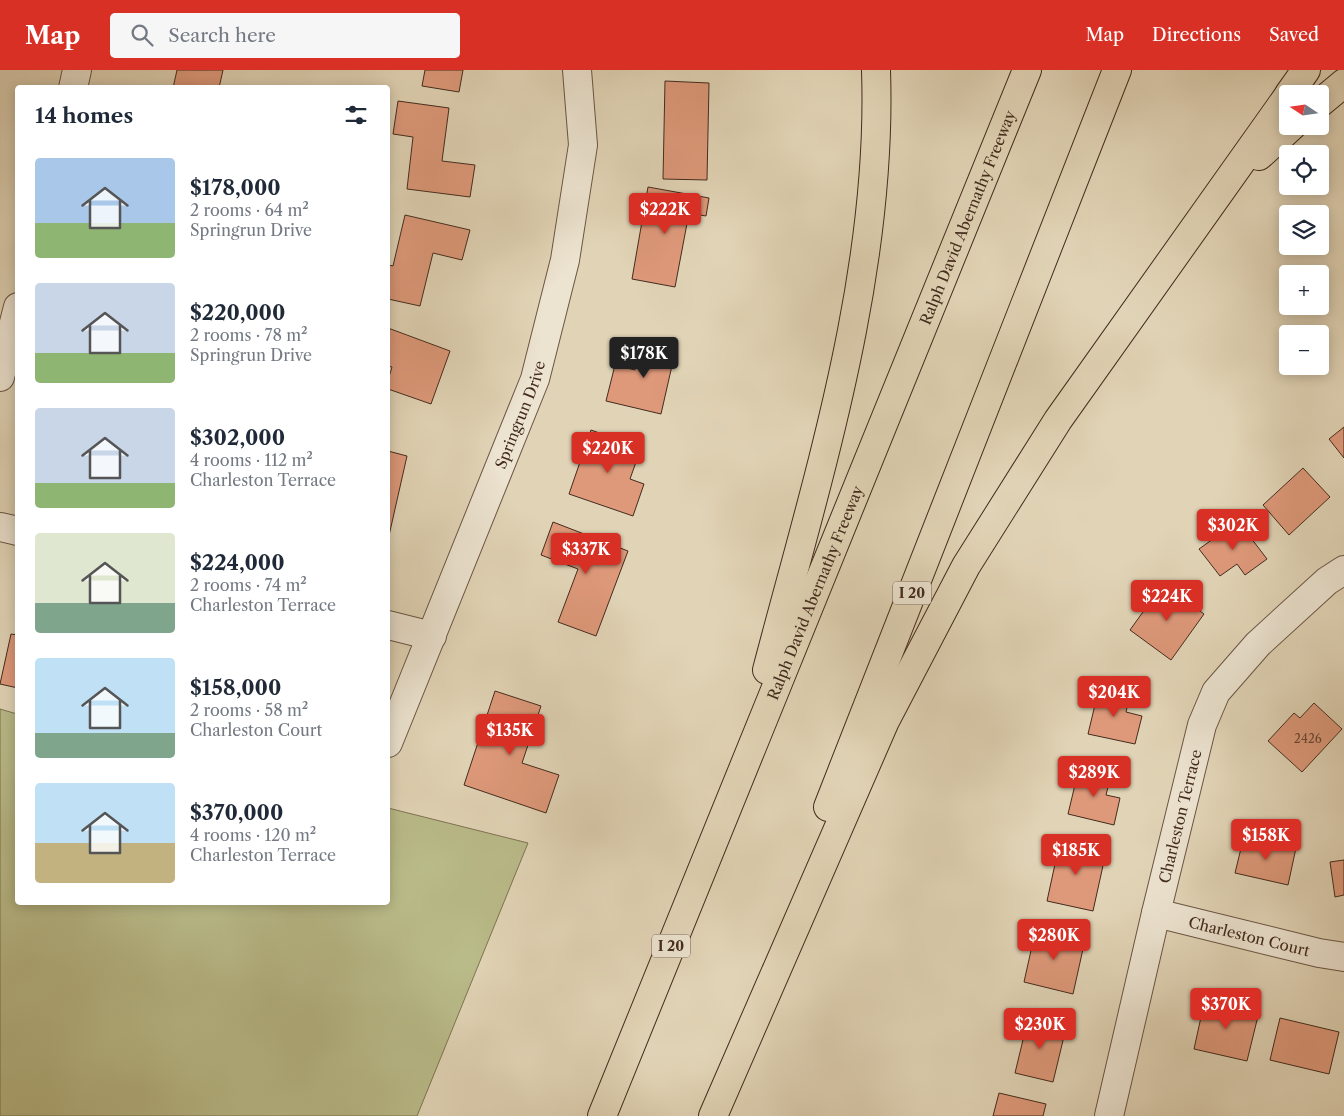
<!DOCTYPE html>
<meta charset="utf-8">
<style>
:root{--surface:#fff;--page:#f6f6f7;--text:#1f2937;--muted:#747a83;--accent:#d93025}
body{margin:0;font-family:"Libre Caslon Text",serif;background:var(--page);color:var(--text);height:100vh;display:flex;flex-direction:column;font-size:19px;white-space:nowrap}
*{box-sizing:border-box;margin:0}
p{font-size:16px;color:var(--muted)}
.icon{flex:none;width:28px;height:28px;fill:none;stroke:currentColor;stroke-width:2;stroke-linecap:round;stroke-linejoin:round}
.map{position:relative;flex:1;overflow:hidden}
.sheet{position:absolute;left:15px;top:15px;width:375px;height:820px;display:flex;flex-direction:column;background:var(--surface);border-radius:5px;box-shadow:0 2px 12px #0003}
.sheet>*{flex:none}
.needle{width:32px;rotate:283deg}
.controls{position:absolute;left:1279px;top:15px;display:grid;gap:10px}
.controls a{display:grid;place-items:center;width:50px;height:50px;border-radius:5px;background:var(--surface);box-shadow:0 2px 12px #0003;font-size:25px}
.price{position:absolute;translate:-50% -42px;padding:0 11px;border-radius:5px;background:var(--accent);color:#fff;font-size:16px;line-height:32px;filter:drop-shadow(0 1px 2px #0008)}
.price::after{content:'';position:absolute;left:50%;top:30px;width:15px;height:11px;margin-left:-8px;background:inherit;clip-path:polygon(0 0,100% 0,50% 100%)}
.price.active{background:#222;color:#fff}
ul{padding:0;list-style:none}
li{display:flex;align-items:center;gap:15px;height:125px;padding:0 20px}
li span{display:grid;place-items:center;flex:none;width:140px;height:100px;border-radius:5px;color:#555}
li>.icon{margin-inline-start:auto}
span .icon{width:60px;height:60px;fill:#fffc;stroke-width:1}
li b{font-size:21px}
h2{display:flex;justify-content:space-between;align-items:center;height:60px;padding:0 20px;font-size:21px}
header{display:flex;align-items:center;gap:30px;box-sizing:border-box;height:70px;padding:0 25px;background:var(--accent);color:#fff}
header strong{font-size:24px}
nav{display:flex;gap:28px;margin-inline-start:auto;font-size:18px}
.search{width:350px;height:45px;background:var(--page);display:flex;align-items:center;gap:12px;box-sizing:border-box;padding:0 18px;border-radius:5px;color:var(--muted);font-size:19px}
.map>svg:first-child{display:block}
.green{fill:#b9bb89;stroke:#7e7353}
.building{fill:#de997a;stroke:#432b1d}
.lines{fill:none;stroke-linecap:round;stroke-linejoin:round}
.minor-casing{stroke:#6a5543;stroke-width:30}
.highway-casing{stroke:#432b1d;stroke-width:30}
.minor{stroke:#ece3d0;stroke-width:28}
.highway{stroke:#e1d4b6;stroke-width:28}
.labels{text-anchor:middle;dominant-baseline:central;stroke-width:5;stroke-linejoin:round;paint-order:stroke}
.number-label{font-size:12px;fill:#6a4634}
.shield{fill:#ece3d0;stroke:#766253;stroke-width:1}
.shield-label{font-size:14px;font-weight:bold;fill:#432b1d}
.street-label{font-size:15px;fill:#432b1d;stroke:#ece3d0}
</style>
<header>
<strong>Map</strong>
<div class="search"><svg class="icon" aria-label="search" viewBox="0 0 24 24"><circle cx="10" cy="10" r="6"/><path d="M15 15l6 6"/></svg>Search here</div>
<nav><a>Map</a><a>Directions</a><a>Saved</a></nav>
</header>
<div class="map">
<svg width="1344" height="1046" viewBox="0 0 1344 1046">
<rect width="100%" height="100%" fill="#e1d4b6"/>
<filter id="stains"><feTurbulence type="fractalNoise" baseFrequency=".004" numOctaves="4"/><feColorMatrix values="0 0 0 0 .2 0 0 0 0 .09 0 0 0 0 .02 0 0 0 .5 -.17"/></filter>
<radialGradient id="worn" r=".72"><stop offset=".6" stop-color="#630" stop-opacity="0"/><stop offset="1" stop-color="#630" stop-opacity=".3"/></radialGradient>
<path class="green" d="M 0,639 L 17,644 L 18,832 L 388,832 L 388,738 L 528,773 L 417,1046 L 0,1046 Z"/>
<path class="building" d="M 177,0 L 223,0 L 219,18 L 173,18 Z
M 425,0 L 463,0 L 459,22 L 422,16 Z
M 665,11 L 709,13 L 707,110 L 663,109 Z
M 398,31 L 449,38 L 442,91 L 475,95 L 470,127 L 407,119 L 413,67 L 393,64 Z
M 648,117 L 709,128 L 706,146 L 689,143 L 675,217 L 632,209 Z
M 405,145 L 470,160 L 462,190 L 433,183 L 420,236 L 388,229 L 388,195 L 393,196 Z
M 388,258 L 450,281 L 431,334 L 388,319 L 388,310 L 392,297 L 388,296 Z
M 642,270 L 676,278 L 661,344 L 606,331 L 615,295 L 635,300 Z
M 1344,357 L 1344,388 L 1329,369 Z
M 591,360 L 641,378 L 630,409 L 644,414 L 633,446 L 569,424 Z
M 388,381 L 407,386 L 388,470 Z
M 1303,398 L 1330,427 L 1289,465 L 1263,435 Z
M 1238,451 L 1267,489 L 1245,505 L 1237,494 L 1220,506 L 1199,479 Z
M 553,452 L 628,481 L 596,566 L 558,552 L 578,499 L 541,485 Z
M 1163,514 L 1204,544 L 1171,590 L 1130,560 Z
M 11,564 L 18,565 L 18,618 L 0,614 Z
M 1099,618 L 1130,625 L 1126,642 L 1142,646 L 1135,674 L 1088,664 Z
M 495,621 L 541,636 L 522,693 L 559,705 L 546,743 L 464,715 Z
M 1314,633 L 1342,659 L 1302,702 L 1268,671 L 1294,643 L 1300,648 Z
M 1079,698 L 1111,705 L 1106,725 L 1120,728 L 1114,755 L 1068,744 Z
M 1244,766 L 1296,778 L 1288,815 L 1235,803 Z
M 1060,771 L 1106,782 L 1093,841 L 1047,831 Z
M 1344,790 L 1344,825 L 1335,827 L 1330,792 Z
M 1036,858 L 1085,870 L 1073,924 L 1024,912 Z
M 1205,929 L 1259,942 L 1247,991 L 1194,979 Z
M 1280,948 L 1339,962 L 1329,1004 L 1270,990 Z
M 1028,949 L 1066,958 L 1053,1012 L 1015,1003 Z
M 999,1023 L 1046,1034 L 1043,1046 L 993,1046 Z"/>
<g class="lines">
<defs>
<g id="minor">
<path d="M 73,18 L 77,0"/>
<path d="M 0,307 L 18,237"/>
<path d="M 0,457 L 18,461"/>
<path d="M 388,555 L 432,566"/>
<path id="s1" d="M 388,673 L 535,309 L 565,190 L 583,75 L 577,0"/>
<path id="s2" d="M 1156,843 L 1319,883 L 1344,887"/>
<path id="s3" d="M 1109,1046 L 1156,843 L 1202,655 L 1216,622 L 1258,574 L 1327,511 L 1344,500"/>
</g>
<g id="highway">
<path d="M 1289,24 L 1306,0"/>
<path d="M 1320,33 L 1344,13"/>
<path d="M 1259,86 L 1292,56"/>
<path d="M 767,600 C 818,406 883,203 876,0"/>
<path d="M 828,737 L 1117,0"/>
<path id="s4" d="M 602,1046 L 1027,0"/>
<path d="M 713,1046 L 885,651 L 966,496 L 1058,350 L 1288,26"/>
</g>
</defs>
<use href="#minor" class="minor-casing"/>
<use href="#highway" class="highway-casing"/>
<use href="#minor" class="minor"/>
<use href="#highway" class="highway"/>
</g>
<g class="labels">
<g class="number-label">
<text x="1308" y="668">2426</text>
</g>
<g class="shield">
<rect x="893" y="511.5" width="38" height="23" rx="4"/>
<rect x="652" y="864.5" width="38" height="23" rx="4"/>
</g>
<g class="shield-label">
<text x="912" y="523">I 20</text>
<text x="671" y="876">I 20</text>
</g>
<g class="street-label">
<text stroke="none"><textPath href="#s4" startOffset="970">Ralph David Abernathy Freeway</textPath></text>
<text stroke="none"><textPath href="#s1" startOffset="354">Springrun Drive</textPath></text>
<text stroke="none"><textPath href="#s4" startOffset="565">Ralph David Abernathy Freeway</textPath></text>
<text stroke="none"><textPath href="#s3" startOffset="308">Charleston Terrace</textPath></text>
<text stroke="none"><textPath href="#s2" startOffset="96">Charleston Court</textPath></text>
</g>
</g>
<rect width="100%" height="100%" filter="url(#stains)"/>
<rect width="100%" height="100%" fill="url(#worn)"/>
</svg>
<div class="controls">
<a><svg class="needle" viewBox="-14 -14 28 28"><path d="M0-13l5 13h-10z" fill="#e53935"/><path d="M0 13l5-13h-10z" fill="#747a83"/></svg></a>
<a><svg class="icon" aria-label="locate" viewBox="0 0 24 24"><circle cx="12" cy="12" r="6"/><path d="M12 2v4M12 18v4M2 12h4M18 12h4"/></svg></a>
<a><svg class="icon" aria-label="layers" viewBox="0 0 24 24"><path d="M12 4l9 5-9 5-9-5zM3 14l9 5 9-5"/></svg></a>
<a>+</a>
<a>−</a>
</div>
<b class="price" style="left:665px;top:165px">$222K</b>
<b class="price active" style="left:644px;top:309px">$178K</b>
<b class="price" style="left:608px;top:404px">$220K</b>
<b class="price" style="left:1233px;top:481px">$302K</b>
<b class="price" style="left:586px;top:505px">$337K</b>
<b class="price" style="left:1167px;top:552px">$224K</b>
<b class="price" style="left:1114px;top:648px">$204K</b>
<b class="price" style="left:510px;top:686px">$135K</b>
<b class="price" style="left:1094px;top:728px">$289K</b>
<b class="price" style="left:1266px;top:791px">$158K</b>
<b class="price" style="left:1076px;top:806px">$185K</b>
<b class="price" style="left:1054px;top:891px">$280K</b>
<b class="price" style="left:1226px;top:960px">$370K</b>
<b class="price" style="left:1040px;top:980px">$230K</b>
<section class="sheet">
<h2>14 homes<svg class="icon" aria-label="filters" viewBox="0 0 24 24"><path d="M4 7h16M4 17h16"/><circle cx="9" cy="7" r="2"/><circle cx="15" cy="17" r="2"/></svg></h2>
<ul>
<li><span style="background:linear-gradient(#a9c7e8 65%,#8fb573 0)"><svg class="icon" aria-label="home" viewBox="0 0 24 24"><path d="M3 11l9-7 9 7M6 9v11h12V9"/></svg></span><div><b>$178,000</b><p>2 rooms · 64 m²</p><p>Springrun Drive</p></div></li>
<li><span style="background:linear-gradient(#c9d6e8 70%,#8fb573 0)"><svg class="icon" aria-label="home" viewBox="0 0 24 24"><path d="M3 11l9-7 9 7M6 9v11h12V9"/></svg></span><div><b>$220,000</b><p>2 rooms · 78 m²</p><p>Springrun Drive</p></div></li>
<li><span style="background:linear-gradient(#c9d6e8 75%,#8fb573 0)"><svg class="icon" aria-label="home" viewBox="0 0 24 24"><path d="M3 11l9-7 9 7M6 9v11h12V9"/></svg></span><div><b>$302,000</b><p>4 rooms · 112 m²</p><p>Charleston Terrace</p></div></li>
<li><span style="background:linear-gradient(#dfe7d0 70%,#7fa58c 0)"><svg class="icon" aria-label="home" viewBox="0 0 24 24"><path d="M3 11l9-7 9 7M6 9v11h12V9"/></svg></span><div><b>$224,000</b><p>2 rooms · 74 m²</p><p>Charleston Terrace</p></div></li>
<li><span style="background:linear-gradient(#bfe0f5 75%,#7fa58c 0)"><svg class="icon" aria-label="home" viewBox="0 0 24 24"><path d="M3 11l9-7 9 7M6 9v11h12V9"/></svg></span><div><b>$158,000</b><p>2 rooms · 58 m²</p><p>Charleston Court</p></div></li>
<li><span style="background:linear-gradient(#bfe0f5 60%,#c2b280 0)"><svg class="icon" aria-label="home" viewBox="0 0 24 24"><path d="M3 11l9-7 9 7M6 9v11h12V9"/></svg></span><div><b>$370,000</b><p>4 rooms · 120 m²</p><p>Charleston Terrace</p></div></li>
</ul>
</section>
</div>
